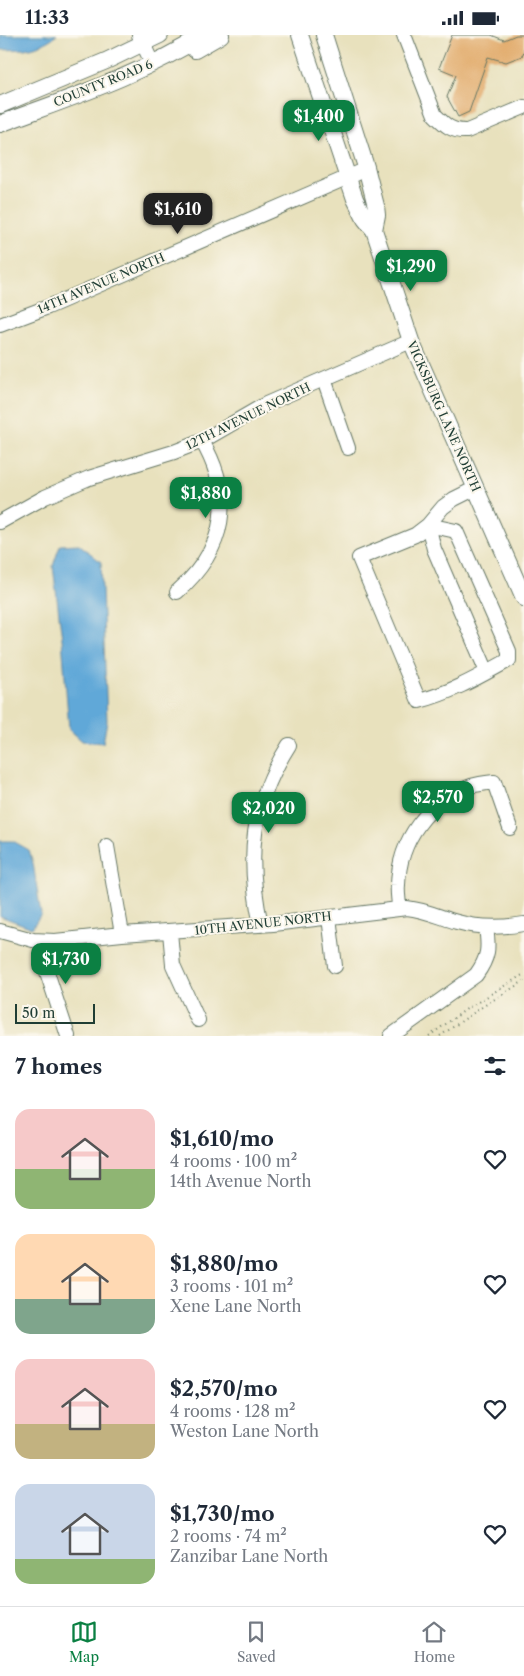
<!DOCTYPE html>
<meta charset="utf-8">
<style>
:root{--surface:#fff;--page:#f2f2f3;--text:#1f2937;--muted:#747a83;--line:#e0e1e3;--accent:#0b8043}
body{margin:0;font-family:"Libre Caslon Text",serif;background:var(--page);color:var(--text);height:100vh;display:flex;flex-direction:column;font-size:19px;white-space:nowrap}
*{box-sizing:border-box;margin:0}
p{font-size:16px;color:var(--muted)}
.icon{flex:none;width:28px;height:28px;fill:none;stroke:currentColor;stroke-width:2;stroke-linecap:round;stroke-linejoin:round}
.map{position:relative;height:1001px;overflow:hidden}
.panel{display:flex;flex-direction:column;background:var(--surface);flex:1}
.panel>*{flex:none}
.scale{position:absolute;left:15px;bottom:12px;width:80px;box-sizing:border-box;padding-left:5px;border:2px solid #1f3d34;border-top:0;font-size:14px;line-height:18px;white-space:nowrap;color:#1f3d34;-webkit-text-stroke:4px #fbf7ec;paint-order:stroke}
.price{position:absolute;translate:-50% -42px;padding:0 11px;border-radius:10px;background:var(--accent);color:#fff;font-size:16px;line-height:32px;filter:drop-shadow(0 1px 2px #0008)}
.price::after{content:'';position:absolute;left:50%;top:30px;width:15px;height:11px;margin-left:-8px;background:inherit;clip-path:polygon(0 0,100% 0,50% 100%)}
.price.on{background:#222;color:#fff}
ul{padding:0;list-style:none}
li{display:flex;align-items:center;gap:15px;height:125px;padding:0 15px}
li span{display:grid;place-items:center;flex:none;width:140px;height:100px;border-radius:15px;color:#555}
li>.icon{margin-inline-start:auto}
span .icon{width:60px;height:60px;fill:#fffc;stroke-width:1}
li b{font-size:21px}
h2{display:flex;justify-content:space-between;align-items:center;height:60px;padding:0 15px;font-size:21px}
.status{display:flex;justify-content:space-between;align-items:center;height:35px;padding:0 25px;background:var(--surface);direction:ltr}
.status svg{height:14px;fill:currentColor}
.menu{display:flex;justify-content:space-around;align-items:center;height:70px;border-top:1px solid var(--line);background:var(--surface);font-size:14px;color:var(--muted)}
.menu a{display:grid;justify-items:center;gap:2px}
.menu .on{color:var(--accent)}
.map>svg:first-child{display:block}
.water{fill:#61a8d8;stroke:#407286}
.building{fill:#e1a968}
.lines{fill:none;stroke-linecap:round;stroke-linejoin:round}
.minor-casing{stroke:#657664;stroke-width:16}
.major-casing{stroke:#657664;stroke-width:18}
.path{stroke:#657664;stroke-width:2;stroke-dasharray:1 4;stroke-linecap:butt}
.minor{stroke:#fff;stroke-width:14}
.major{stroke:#fff;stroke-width:16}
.labels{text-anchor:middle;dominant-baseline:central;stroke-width:4;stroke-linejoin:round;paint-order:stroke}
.street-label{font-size:12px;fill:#1f3d34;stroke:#fbf7ec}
</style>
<div class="status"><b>11:33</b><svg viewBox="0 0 49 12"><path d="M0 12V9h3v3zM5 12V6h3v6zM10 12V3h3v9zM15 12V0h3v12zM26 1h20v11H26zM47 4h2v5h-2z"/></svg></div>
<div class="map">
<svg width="524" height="1001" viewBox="0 0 524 1001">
<rect width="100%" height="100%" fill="#fbf7ec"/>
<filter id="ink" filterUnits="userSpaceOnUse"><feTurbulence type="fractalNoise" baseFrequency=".02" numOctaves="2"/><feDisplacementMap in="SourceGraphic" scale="10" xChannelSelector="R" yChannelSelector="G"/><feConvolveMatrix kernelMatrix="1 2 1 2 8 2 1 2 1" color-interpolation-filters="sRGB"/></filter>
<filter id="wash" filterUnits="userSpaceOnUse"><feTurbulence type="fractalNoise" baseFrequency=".0096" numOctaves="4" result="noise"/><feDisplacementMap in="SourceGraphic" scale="20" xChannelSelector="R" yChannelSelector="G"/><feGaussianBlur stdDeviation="1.12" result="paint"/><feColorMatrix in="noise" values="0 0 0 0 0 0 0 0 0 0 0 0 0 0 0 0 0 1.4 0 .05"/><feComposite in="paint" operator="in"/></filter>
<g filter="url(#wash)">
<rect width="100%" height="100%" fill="#e8e1bd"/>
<path class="water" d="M 0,0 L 57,0 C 34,16 26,14 0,15 Z
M 79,509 L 101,527 L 107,686 L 103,708 L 82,706 L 69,694 L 62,604 L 53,531 L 60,510 Z
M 0,806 L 13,806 L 29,815 L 33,828 L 41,879 L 32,893 L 0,881 Z"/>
<g id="blocks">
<path class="building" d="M 452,0 L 491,0 L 504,5 L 516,0 L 524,0 L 524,16 L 522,21 L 506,27 L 488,22 L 469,77 L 458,82 L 447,62 L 456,40 L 439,33 Z"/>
</g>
</g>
<g filter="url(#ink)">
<use href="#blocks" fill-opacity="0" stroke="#657664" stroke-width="1"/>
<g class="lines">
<defs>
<path id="minor" d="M 139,0 L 152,28
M 404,0 L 435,80 C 445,90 452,97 467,96 L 524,72
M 0,290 L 48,272 L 367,134
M 324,344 L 348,413
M 476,453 L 454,464 L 443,472 L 428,490 L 415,500 L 359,523 L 419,666 C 451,658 480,641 509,625 L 509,616 L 456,496 L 428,490 L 434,514 L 487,637
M 0,487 L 45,462 L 89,443 L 174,417 L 202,406 L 266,369 L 411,306
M 177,557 C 226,514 235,463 202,406
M 107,811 L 122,899
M 399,873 C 399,865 397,858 398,850 C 399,805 428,766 471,751 C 478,749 486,748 494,747 L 510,793
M 329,882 L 335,931
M 261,890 C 246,821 251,770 289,710
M 0,896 L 33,905 L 55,906 L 122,899 L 273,889 L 407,873 C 425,875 440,882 457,887 C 479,893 502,893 524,889
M 170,897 L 173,930 L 198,985
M 45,906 L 47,914 L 46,934 L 68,1001
M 391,1001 L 476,940 C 489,922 489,913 486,892"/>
<path id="major" d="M 300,0 L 355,164 L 365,184 L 374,195 L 411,306 L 524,563
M 324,0 L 366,132 L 376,171 L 377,180 L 374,195
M 195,15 L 221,0
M 0,70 L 106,26 L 160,0
M 0,89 C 69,63 141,40 204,0"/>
</defs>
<use href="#minor" class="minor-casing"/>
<use href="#major" class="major-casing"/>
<path class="path" d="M 429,1001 L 468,973 L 524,939
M 440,1001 L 482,972 L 524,946"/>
<use href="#minor" class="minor"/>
<use href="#major" class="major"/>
</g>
</g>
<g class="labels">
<g class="street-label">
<text transform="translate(103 48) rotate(-22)">COUNTY ROAD 6</text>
<text transform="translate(101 248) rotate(-23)">14TH AVENUE NORTH</text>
<text transform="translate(248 381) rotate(-26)">12TH AVENUE NORTH</text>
<text transform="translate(444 381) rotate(66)">VICKSBURG LANE NORTH</text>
<text transform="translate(263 888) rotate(-6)">10TH AVENUE NORTH</text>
</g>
</g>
</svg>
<div class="scale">50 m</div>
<b class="price" style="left:319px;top:107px">$1,400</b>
<b class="price on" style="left:178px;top:200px">$1,610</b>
<b class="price" style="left:411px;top:257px">$1,290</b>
<b class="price" style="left:206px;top:484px">$1,880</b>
<b class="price" style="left:438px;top:788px">$2,570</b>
<b class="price" style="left:269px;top:799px">$2,020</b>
<b class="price" style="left:66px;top:950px">$1,730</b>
</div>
<section class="panel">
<h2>7 homes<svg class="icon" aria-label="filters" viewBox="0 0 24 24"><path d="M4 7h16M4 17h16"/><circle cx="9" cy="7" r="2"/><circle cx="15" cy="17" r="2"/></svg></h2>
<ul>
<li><span style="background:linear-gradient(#f6c9c9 60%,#8fb573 0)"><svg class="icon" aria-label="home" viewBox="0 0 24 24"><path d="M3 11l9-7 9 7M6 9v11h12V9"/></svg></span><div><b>$1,610/mo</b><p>4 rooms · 100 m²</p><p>14th Avenue North</p></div><svg class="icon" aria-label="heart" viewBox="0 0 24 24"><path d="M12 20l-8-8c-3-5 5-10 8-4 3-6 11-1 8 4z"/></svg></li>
<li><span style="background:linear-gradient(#ffd9b3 65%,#7fa58c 0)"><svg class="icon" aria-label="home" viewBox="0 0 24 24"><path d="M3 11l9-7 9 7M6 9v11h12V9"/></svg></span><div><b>$1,880/mo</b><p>3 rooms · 101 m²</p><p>Xene Lane North</p></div><svg class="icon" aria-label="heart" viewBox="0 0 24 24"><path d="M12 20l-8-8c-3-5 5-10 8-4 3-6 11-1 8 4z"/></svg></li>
<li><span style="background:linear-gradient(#f6c9c9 65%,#c2b280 0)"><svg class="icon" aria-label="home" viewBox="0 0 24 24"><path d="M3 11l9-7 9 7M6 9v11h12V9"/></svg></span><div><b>$2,570/mo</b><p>4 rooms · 128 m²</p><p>Weston Lane North</p></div><svg class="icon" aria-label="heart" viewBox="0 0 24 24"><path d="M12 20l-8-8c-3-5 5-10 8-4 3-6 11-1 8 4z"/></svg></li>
<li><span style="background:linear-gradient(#c9d6e8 75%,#8fb573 0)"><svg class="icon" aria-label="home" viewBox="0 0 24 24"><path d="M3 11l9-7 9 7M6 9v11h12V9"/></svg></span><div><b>$1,730/mo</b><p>2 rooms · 74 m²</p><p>Zanzibar Lane North</p></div><svg class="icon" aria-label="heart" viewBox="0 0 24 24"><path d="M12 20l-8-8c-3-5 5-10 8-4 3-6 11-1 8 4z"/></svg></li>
</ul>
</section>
<nav class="menu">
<a class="on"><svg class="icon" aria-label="map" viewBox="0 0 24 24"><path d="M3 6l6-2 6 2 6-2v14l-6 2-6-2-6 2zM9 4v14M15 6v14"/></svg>Map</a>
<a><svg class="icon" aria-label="saved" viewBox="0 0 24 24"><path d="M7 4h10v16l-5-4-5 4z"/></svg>Saved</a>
<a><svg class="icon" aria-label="home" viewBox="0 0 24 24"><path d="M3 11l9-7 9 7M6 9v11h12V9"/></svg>Home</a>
</nav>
